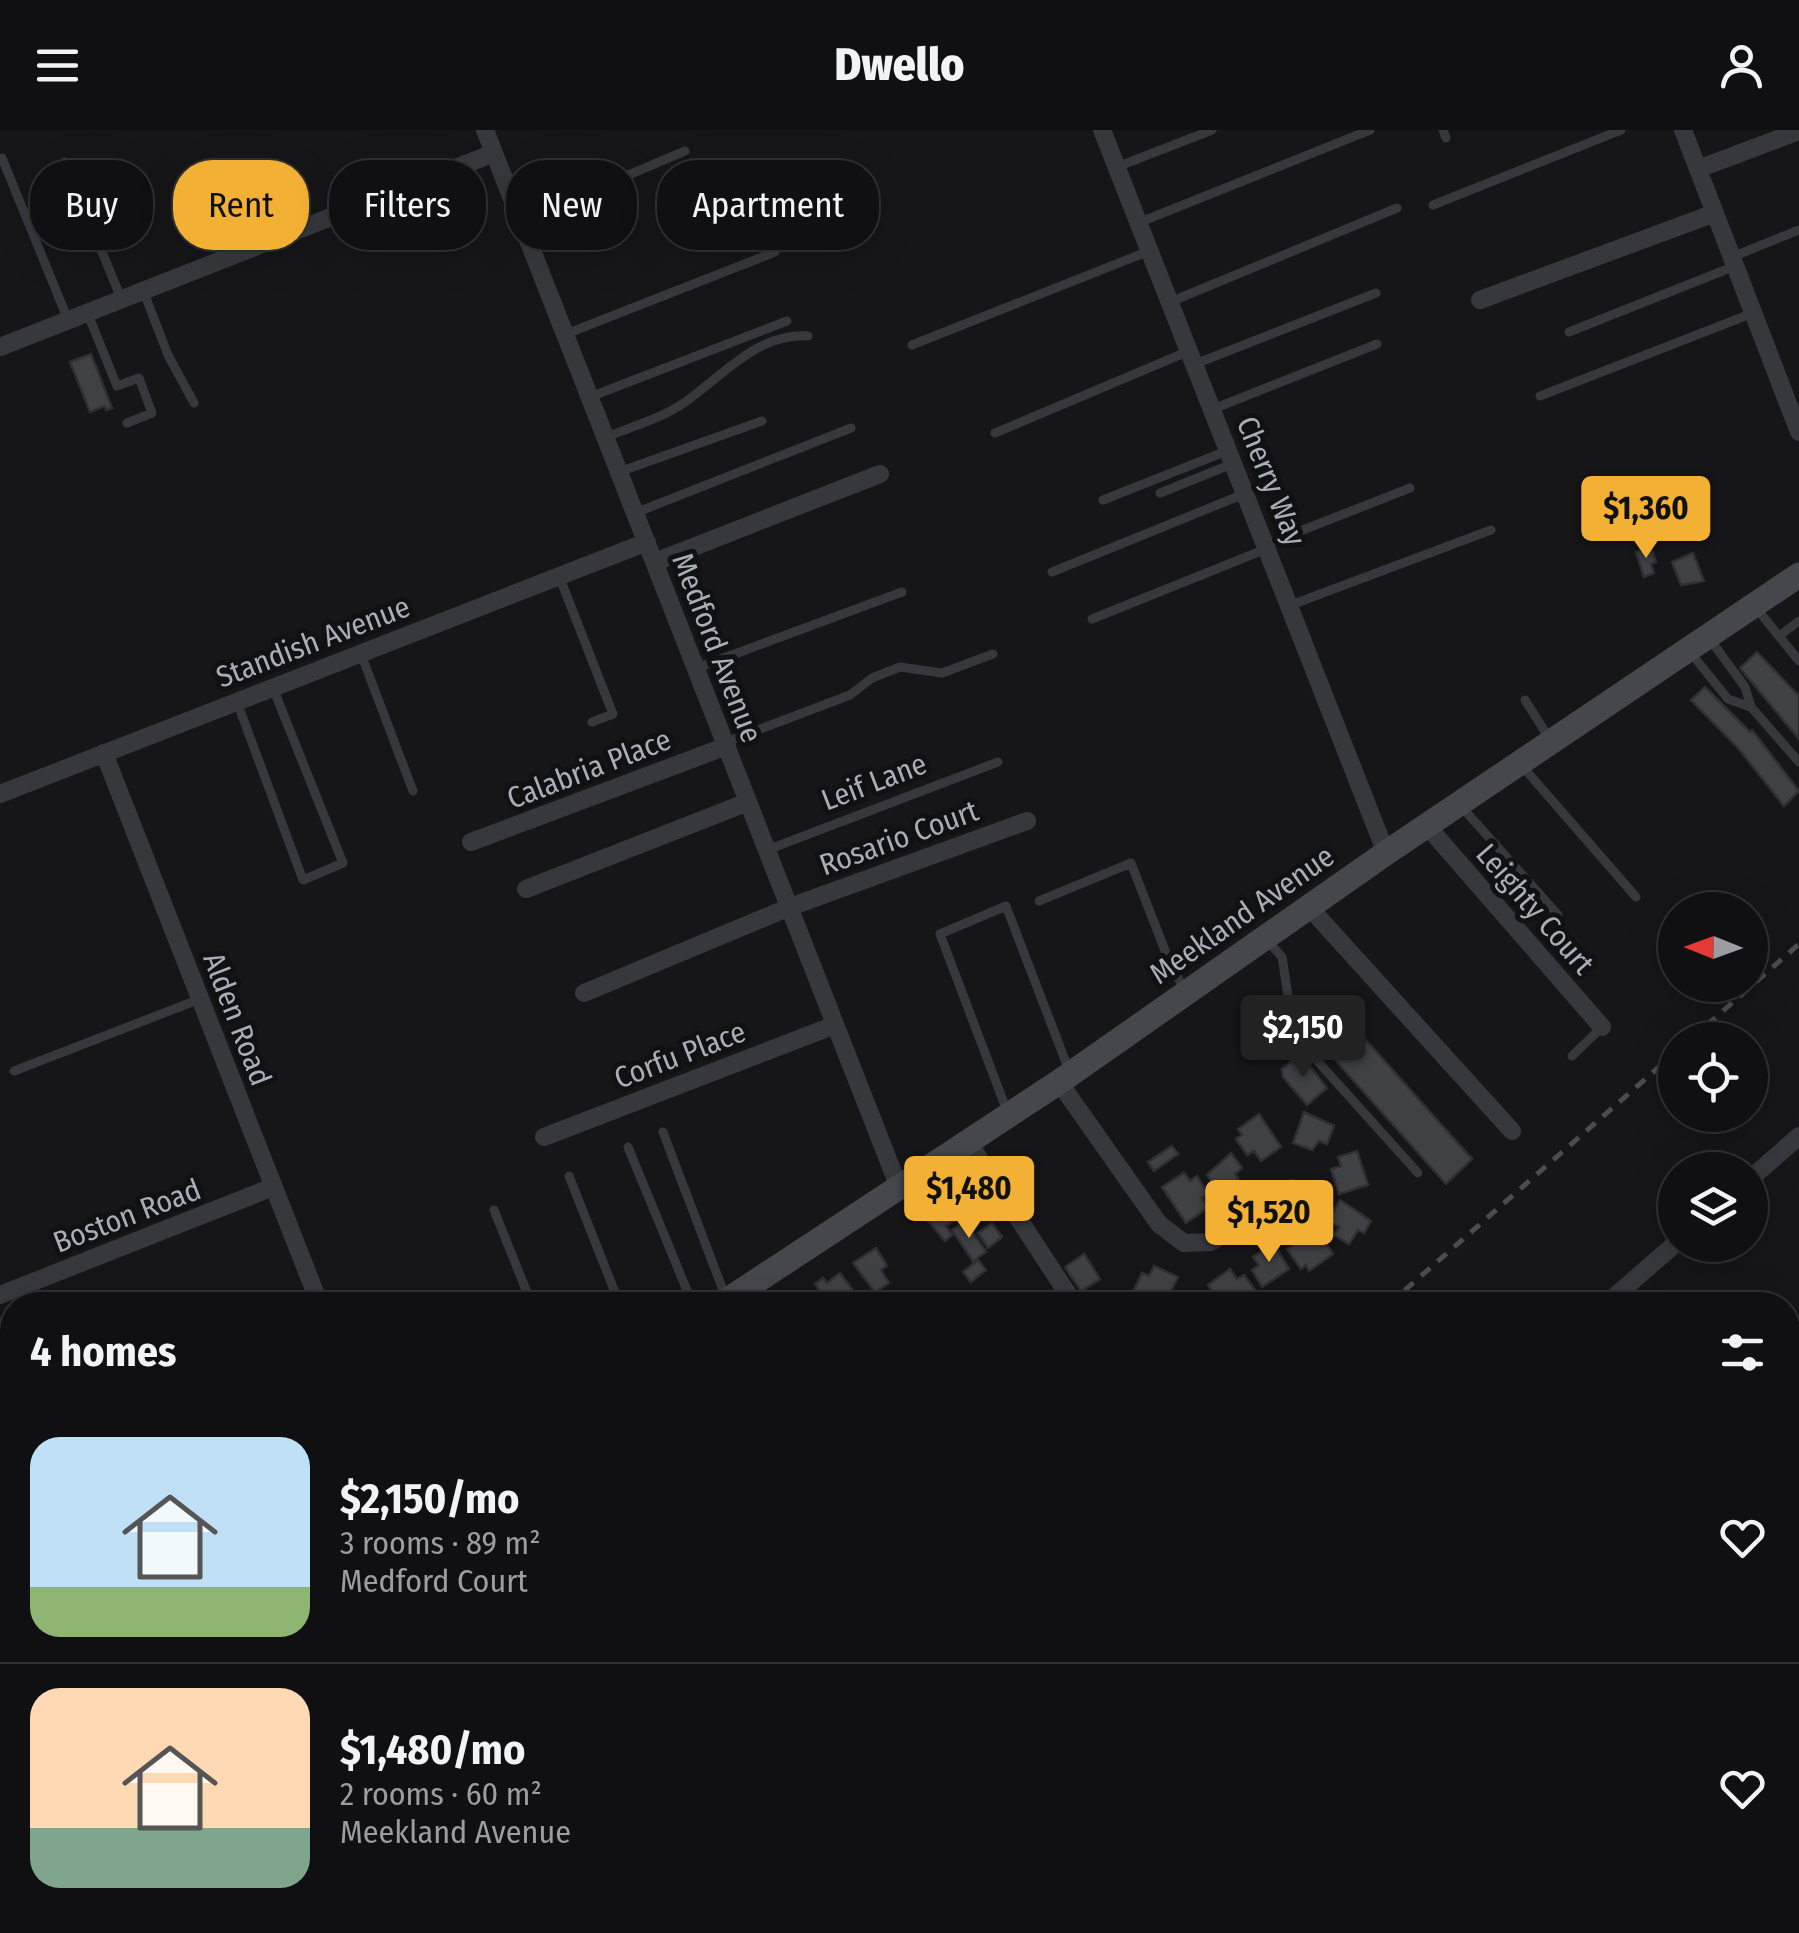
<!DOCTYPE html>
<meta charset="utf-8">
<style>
:root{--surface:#101012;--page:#1e1e20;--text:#f1f3f6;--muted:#9c9d9f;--line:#303032;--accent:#f2b134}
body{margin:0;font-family:"Fira Sans Condensed",sans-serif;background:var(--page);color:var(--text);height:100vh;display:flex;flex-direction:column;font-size:38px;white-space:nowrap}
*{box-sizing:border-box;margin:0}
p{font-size:32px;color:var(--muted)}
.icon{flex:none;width:55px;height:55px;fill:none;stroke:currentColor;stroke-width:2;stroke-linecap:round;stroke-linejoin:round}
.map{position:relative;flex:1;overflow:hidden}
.sheet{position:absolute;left:0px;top:1162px;width:1800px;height:642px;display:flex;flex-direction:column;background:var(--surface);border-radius:40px 40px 0 0;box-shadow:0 10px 40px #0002,0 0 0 2px var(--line)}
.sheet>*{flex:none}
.banner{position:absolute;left:30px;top:30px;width:1000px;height:90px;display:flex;gap:20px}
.needle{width:65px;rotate:271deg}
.controls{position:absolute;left:1658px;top:762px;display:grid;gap:20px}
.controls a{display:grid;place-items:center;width:110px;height:110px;border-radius:50%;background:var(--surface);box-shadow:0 10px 40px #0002,0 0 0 2px var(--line);font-size:50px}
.price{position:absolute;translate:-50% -85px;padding:0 22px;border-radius:10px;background:var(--accent);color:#111;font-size:32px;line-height:65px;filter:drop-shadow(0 2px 5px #0008)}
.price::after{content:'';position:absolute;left:50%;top:60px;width:30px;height:22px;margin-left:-15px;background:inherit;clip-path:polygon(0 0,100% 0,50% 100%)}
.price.selected{background:#222;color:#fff}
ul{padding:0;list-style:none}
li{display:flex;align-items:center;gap:30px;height:250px;padding:0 30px}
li+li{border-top:2px solid var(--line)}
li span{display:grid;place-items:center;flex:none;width:280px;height:200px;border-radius:30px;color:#555}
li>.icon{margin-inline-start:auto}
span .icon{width:120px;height:120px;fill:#fffc;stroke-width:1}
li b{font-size:42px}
h2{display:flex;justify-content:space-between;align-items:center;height:120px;padding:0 30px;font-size:42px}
.tag{padding:0 35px;border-radius:40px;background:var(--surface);box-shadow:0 10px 40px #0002,0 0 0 2px var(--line);font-size:35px;line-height:90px}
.tag.selected{background:var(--accent);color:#111}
header{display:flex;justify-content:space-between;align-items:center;height:130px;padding:0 30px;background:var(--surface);font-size:45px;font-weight:800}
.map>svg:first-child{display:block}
.building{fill:#404145;stroke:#303034;stroke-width:2.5}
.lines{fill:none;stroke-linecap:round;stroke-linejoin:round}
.lane{stroke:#37383d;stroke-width:9}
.street{stroke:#37383d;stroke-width:18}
.secondary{stroke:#45474d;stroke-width:25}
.rail{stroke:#4a4c52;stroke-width:5;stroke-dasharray:12 10;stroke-linecap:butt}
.labels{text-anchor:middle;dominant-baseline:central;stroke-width:10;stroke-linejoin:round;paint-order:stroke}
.street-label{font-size:30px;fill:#a8adb8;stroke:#111113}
</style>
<header><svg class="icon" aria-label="menu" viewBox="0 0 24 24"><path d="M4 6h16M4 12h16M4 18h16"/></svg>Dwello<svg class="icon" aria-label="person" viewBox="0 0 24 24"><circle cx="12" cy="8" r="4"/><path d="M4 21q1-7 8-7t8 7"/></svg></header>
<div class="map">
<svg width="1799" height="1803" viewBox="0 0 1799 1803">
<rect width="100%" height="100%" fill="#161618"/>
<path class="building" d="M 91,224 L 112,278 L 106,280 L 105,276 L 90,282 L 70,232 Z
M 1651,417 L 1656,432 L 1651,434 L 1654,443 L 1644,447 L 1636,422 Z
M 1693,423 L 1704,451 L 1681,455 L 1672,432 Z
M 1757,522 L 1799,566 L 1799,609 L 1740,538 Z
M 1705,557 L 1750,602 L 1752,600 L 1799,661 L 1784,676 L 1738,618 L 1691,570 Z
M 1331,871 L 1472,1029 L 1446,1054 L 1302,893 Z
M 1300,924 L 1327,958 L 1307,975 L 1283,947 L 1282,939 Z
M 1304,982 L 1334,996 L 1327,1014 L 1319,1011 L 1312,1020 L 1293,1013 Z
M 1259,984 L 1281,1017 L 1261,1031 L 1254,1021 L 1247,1025 L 1236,1009 L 1242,1005 L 1238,999 Z
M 1172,1016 L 1178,1024 L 1154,1041 L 1148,1032 Z
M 1357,1021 L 1368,1055 L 1339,1064 L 1331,1039 L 1341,1036 L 1338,1027 Z
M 1231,1023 L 1242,1038 L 1235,1044 L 1241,1053 L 1222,1067 L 1207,1045 Z
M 1184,1043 L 1190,1051 L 1197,1046 L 1208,1064 L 1202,1068 L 1208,1078 L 1186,1093 L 1162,1057 Z
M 981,1047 L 993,1065 L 982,1072 L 986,1078 L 978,1082 L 975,1077 L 970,1080 L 958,1062 Z
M 945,1070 L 958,1088 L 946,1096 L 952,1105 L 945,1111 L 923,1085 Z
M 1340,1070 L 1371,1091 L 1364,1103 L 1358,1100 L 1349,1114 L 1334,1105 L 1339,1097 L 1327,1091 Z
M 965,1091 L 986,1122 L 973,1131 L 952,1100 Z
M 992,1093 L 1002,1107 L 988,1118 L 978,1103 Z
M 1308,1105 L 1312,1112 L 1321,1106 L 1333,1124 L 1309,1141 L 1306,1135 L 1301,1139 L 1287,1119 Z
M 1273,1113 L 1289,1139 L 1262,1157 L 1252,1140 L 1259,1135 L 1253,1127 Z
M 876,1118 L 887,1136 L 881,1140 L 889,1153 L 875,1162 L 853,1133 Z
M 1084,1124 L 1100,1149 L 1081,1161 L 1065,1137 Z
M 978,1130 L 986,1140 L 971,1152 L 963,1142 Z
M 1154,1136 L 1178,1147 L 1164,1175 L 1142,1175 L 1130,1169 L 1142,1143 L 1149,1146 Z
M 1230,1139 L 1237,1149 L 1244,1145 L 1255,1160 L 1248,1164 L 1256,1175 L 1223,1175 L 1208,1155 Z
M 840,1143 L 852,1159 L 840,1168 L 843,1173 L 830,1175 L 815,1154 L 823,1148 L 827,1153 Z
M 7,1732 L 12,1738 L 10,1775 L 0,1763 L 0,1738 Z
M 285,1792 L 273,1803 L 240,1803 L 232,1794 Z
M 373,1792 L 387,1792 L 396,1803 L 362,1803 Z
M 515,1792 L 553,1792 L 557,1797 L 551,1803 L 517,1803 L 511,1796 Z"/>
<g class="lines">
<path class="lane" d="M 1443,0 L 1446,8
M 2,28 L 68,190
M 65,32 L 121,168
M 1117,37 L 1212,0
M 1433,75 L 1621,0
M 1138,93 L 1370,0
M 529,109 L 583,87 L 619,49 L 685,21
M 1732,127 L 1799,100
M 143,160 L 168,225 L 194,273
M 1170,172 L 1397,78
M 87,182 L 117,256 L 139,248 L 152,283 L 127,293
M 1569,202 L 1735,136
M 566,204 L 775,122
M 912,215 L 1149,121
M 1195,234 L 1376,163
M 1540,266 L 1753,183
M 590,267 L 787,191
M 1213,279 L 1377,214
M 995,303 L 1189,221
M 606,307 C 634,296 669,286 692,267 C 727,241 760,203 808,206
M 619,342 L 762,291
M 1160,363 L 1232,334
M 1103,370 L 1229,320
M 635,383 L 851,298
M 1267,414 L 1410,358
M 1052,442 L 1244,364
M 559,446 L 613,584 L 592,592
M 1291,475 L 1491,400
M 1757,479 L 1799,531
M 1092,489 L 1266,419
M 1779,506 L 1799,491
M 1709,508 L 1745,557 L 1751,577
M 1690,522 L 1728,569 L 1751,577 L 1799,632
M 361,524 L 413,661
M 697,538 L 902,462
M 1525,570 L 1549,608
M 237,572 L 303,750 L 343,733 L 273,558
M 726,612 L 850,565 L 872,548 L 900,537 L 942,543 L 993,524
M 1523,637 L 1636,767
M 1460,675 L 1558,785
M 767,720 L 998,632
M 1039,771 L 1131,733 L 1171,836 L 1185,860
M 1267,810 L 1282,827 L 1294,905 L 1418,1043
M 1572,926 L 1602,897
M 14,941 L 200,869
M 1007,981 L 940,804 L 1006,776 L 1070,943
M 663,1002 L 726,1168
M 628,1017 L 693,1175
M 569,1046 L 620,1175
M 494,1080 L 532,1175
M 1781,1803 L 1794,1790 L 1799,1794"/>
<path class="street" d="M 485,0 L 898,1055
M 1102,0 L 1386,723
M 1683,0 L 1799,302
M 1698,39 L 1799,1
M 1480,170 L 1715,83
M 0,217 L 494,23
M 655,432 L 880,344
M 104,623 L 320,1175
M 0,664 L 647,412
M 1428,697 L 1602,897
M 471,712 L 727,616
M 526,759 L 748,672
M 1309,777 L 1512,1001
M 584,863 L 790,777 L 1027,691
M 1059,952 L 1159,1094 L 1184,1113 L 1211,1112 L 1292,1058
M 544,1007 L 835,895
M 967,1010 L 1075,1175
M 1750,1049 L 1799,1006
M 0,1165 L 273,1057
M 1605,1175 L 1675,1114
M 1788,1283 L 1799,1273
M 0,1308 L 12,1302
M 0,1438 L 12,1452
M 431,1792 L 439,1803
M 1078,1792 L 1086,1803
M 1405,1792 L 1410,1803
M 178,1803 L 189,1792
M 453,1803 L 465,1792
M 1171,1803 L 1184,1793"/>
<path class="secondary" d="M 720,1175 L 1059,952 L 1386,723 L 1799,445
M 1788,1564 L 1799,1554
M 0,1670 L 12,1662
M 1587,1792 L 1590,1803"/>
<path class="rail" d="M 1690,910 L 1799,814
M 1388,1175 L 1675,923
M 672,1803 L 684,1792"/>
</g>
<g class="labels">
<g class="street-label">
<text transform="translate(1271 351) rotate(68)">Cherry Way</text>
<text transform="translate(313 512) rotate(-21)">Standish Avenue</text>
<text transform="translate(717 518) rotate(69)">Medford Avenue</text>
<text transform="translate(589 639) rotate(-21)">Calabria Place</text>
<text transform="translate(874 652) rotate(-21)">Leif Lane</text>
<text transform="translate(899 708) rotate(-20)">Rosario Court</text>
<text transform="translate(1535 779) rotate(49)">Leighty Court</text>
<text transform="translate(1242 785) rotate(-35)">Meekland Avenue</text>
<text transform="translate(237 889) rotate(69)">Alden Road</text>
<text transform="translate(680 925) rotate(-21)">Corfu Place</text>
<text transform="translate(127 1086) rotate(-21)">Boston Road</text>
</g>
</g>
</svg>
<div class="controls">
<a><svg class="needle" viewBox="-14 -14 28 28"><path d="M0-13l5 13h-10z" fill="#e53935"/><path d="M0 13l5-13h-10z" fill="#9c9d9f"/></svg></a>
<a><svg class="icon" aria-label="locate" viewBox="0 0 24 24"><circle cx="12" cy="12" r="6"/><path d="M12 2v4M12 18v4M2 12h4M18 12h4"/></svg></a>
<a><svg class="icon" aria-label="layers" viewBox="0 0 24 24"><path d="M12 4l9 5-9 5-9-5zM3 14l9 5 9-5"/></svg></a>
</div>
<b class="price" style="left:1646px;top:431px">$1,360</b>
<b class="price selected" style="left:1303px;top:950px">$2,150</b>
<b class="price" style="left:969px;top:1111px">$1,480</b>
<b class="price" style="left:1269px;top:1135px">$1,520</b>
<div class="banner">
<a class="tag">Buy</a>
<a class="tag selected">Rent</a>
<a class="tag">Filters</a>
<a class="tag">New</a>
<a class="tag">Apartment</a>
</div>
<section class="sheet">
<h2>4 homes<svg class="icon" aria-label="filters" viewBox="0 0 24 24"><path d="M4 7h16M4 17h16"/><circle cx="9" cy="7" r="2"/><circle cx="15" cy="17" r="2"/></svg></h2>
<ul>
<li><span style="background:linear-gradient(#bfe0f5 75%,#8fb573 0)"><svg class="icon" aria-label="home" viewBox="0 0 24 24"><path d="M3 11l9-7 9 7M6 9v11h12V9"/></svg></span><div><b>$2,150/mo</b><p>3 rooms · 89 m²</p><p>Medford Court</p></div><svg class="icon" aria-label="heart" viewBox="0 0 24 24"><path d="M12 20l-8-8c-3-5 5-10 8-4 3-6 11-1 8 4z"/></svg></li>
<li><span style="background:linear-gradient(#ffd9b3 70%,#7fa58c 0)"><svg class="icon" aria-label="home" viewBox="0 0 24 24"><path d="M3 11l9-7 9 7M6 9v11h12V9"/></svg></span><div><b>$1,480/mo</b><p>2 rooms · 60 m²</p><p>Meekland Avenue</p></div><svg class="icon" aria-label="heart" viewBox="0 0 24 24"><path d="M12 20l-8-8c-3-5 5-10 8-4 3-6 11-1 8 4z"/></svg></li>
</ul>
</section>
</div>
